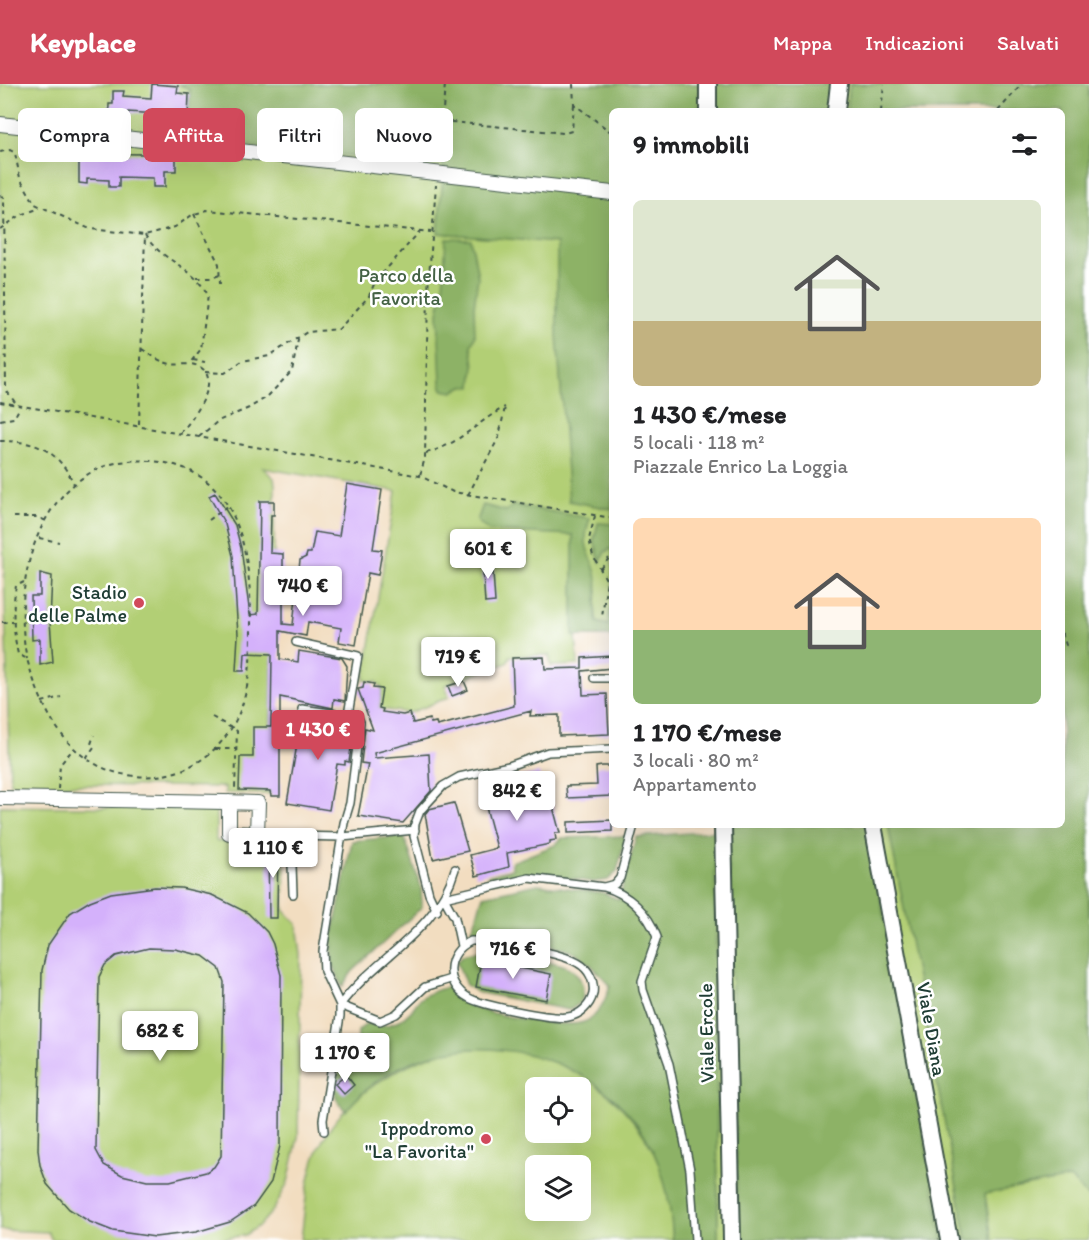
<!DOCTYPE html>
<html lang="it">
<meta charset="utf-8">
<style>
:root{--surface:#fff;--page:#f2f2f2;--text:#202124;--muted:#757577;--accent:#d1495b}
body{margin:0;font-family:Itim,sans-serif;background:var(--page);color:var(--text);height:100vh;display:flex;flex-direction:column;font-size:22px;white-space:nowrap}
*{box-sizing:border-box;margin:0}
p{font-size:20px;color:var(--muted)}
.icon{flex:none;width:33px;height:33px;fill:none;stroke:currentColor;stroke-width:2;stroke-linecap:round;stroke-linejoin:round}
.map{position:relative;flex:1;overflow:hidden}
.sheet{position:absolute;left:609px;top:24px;width:456px;height:720px;display:flex;flex-direction:column;background:var(--surface);border-radius:9px;box-shadow:0 6px 24px #0002}
.sheet>*{flex:none}
.top-card{position:absolute;left:18px;top:24px;width:501px;height:54px;display:flex;gap:12px}
.fabs{position:absolute;left:525px;top:993px;display:grid;gap:12px}
.fabs a{display:grid;place-items:center;width:66px;height:66px;border-radius:9px;background:var(--surface);box-shadow:0 6px 24px #0002;font-size:30px}
.price{position:absolute;translate:-50% -51px;padding:0 14px;border-radius:6px;background:#fff;color:#222;font-size:20px;line-height:39px;filter:drop-shadow(0 2px 3px #0008)}
.price::after{content:'';position:absolute;left:50%;top:36px;width:18px;height:14px;margin-left:-9px;background:inherit;clip-path:polygon(0 0,100% 0,50% 100%)}
.price.current{background:var(--accent);color:#fff}
ul{padding:0;list-style:none}
li{display:grid;align-content:center;gap:12px;height:318px;padding:0 24px}
li span{display:grid;place-items:center;height:186px;border-radius:9px;color:#555}
li>.icon{margin-inline-start:auto}
span .icon{width:108px;height:108px;fill:#fffc;stroke-width:1}
li b{font-size:26px}
h2{display:flex;justify-content:space-between;align-items:center;height:72px;padding:0 24px;font-size:26px}
.chip{padding:0 21px;border-radius:9px;background:var(--surface);box-shadow:0 6px 24px #0002;font-size:21px;line-height:54px}
.chip.current{background:var(--accent);color:#fff}
header{display:flex;align-items:center;gap:36px;box-sizing:border-box;height:84px;padding:0 30px;background:var(--accent);color:#fff}
header strong{font-size:28px}
nav{display:flex;gap:33px;margin-inline-start:auto;font-size:21px}
.map>svg:first-child{display:block}
.green{fill:#b2cf75;stroke:#688654;stroke-width:1.5;fill-rule:evenodd}
.forest{fill:#8db266;stroke:#56784d;stroke-width:1.5}
.building{fill:#d4b1fb;fill-rule:evenodd}
.lines{fill:none;stroke-linecap:round;stroke-linejoin:round}
.service-casing{stroke:#3f5549;stroke-width:10}
.minor-casing{stroke:#3f5549;stroke-width:16}
.tertiary-casing{stroke:#3f5549;stroke-width:20}
.path{stroke:#3f5549;stroke-width:2;stroke-dasharray:4.5 4.5;stroke-linecap:butt}
.service{stroke:#fff;stroke-width:7}
.minor{stroke:#fff;stroke-width:14}
.tertiary{stroke:#fff;stroke-width:16}
.poi-dot{fill:#d1495b;stroke:#fff;stroke-width:2}
.labels{text-anchor:middle;dominant-baseline:central;stroke-width:5;stroke-linejoin:round;paint-order:stroke}
.park-label{font-size:20px;fill:#446244;stroke:#fff}
.poi-label{font-size:20px;fill:#1f3d34;stroke:#fff;text-anchor:end}
.street-label{font-size:20px;fill:#1f3d34;stroke:#fff}
</style>
<header>
<strong>Keyplace</strong>
<nav><a>Mappa</a><a>Indicazioni</a><a>Salvati</a></nav>
</header>
<div class="map">
<svg width="1089" height="1156" viewBox="0 0 1089 1156">
<rect width="100%" height="100%" fill="#fff"/>
<filter id="ink" filterUnits="userSpaceOnUse"><feTurbulence type="fractalNoise" baseFrequency=".0167" numOctaves="2"/><feDisplacementMap in="SourceGraphic" scale="12" xChannelSelector="R" yChannelSelector="G"/><feConvolveMatrix kernelMatrix="1 2 1 2 8 2 1 2 1" color-interpolation-filters="sRGB"/></filter>
<filter id="wash" filterUnits="userSpaceOnUse"><feTurbulence type="fractalNoise" baseFrequency=".008" numOctaves="4" result="noise"/><feDisplacementMap in="SourceGraphic" scale="24" xChannelSelector="R" yChannelSelector="G"/><feGaussianBlur stdDeviation="1.35" result="paint"/><feColorMatrix in="noise" values="0 0 0 0 0 0 0 0 0 0 0 0 0 0 0 0 0 1.4 0 .05"/><feComposite in="paint" operator="in"/></filter>
<g filter="url(#wash)">
<rect width="100%" height="100%" fill="#f2ddc0"/>
<path class="green" d="M 0,0 L 1089,0 L 1089,1156 L 718,1156 L 715,741 L 1062,741 L 1062,27 L 612,27 L 612,552 L 576,552 L 578,581 L 551,582 L 549,571 L 510,572 L 507,579 L 445,601 L 449,613 L 410,629 L 379,625 L 382,604 L 376,598 L 364,596 L 396,407 L 263,384 L 274,394 L 275,401 L 270,710 L 225,709 L 225,703 L 10,700 L 0,339 Z
M 0,722 L 216,725 L 216,757 L 285,760 L 284,826 L 297,840 L 301,871 L 298,1053 L 288,1098 L 274,1125 L 260,1141 L 245,1151 L 216,1156 L 52,1156 L 48,1148 L 0,1146 Z
M 459,964 C 480,964 503,963 523,968 C 584,980 638,1027 661,1084 C 670,1107 671,1132 673,1156 L 301,1156 C 304,1134 305,1110 311,1087 C 326,1022 397,977 459,964 ZM 536,1004 L 580,1004 L 580,1048 L 536,1048 ZM 536,1082 L 580,1082 L 580,1126 L 536,1126 Z"/>
<path class="forest" d="M 179,0 L 699,0 L 699,27 L 612,27 L 612,425 L 569,417 L 557,251 L 557,159 L 438,149 L 444,81 L 187,56 L 190,6 Z
M 714,0 L 833,0 L 830,27 L 715,27 Z
M 850,0 L 1089,0 L 1089,1114 L 1070,1094 L 985,1110 L 992,1156 L 967,1156 L 888,741 L 1062,741 L 1062,27 L 847,27 Z
M 446,154 L 471,155 L 478,193 L 474,223 L 475,252 L 471,261 L 474,281 L 472,303 L 463,302 L 453,308 L 443,306 L 441,299 L 438,229 L 443,206 Z
M 483,421 L 506,427 L 513,421 L 590,434 C 579,467 593,468 597,495 C 599,510 593,524 597,538 L 608,541 L 612,511 L 612,552 L 573,552 L 573,451 L 489,447 L 477,437 Z
M 598,439 L 612,440 L 612,464 L 605,468 L 600,478 L 594,456 Z
M 728,741 L 867,741 L 943,1156 L 738,1156 Z
M 715,747 L 718,1156 L 673,1156 C 670,1114 663,1075 637,1040 C 569,950 419,935 346,1027 C 324,1008 337,982 358,969 L 358,947 L 367,939 C 384,945 398,941 411,927 C 414,923 416,919 420,915 C 427,909 437,906 447,903 C 452,909 458,915 464,919 C 483,930 564,945 584,938 C 599,933 606,915 610,901 L 592,882 L 579,871 L 564,865 L 471,846 C 478,835 478,824 483,812 L 538,800 L 604,809 L 619,816 L 636,753 Z
M 404,752 L 421,803 L 422,823 L 352,888 L 342,903 L 332,877 L 332,854 L 352,757 Z
M 626,752 L 617,787 L 608,796 L 593,798 L 538,790 L 492,798 L 487,792 L 512,785 L 512,778 L 555,761 L 562,754 Z
M 486,866 C 504,870 555,876 568,883 C 576,887 582,896 583,905 C 584,917 579,921 569,926 L 476,908 L 466,901 L 457,878 L 463,871 Z"/>
<g id="blocks">
<path class="building" d="M 152,0 L 178,2 L 177,9 L 189,10 L 188,34 L 182,34 L 181,51 L 157,49 L 158,30 L 128,28 L 127,44 L 108,43 L 109,20 L 113,20 L 113,7 L 124,7 L 123,12 L 151,14 Z
M 143,65 L 176,69 L 176,87 L 165,87 L 165,103 L 153,103 L 153,94 L 119,93 L 119,103 L 109,103 L 109,96 L 87,95 L 87,100 L 79,99 L 79,69 L 143,70 Z
M 347,400 L 382,406 L 373,465 L 382,466 L 381,473 L 378,491 L 368,489 L 356,561 L 339,558 L 341,544 L 308,538 L 306,552 L 280,547 L 280,575 L 298,578 L 299,567 L 342,574 L 347,582 L 345,617 L 334,615 L 333,624 L 280,613 L 280,712 L 271,712 L 270,707 L 239,706 L 240,673 L 253,673 L 253,643 L 271,643 L 272,570 L 245,569 L 244,587 L 236,587 L 238,551 L 233,472 L 225,440 L 209,412 L 215,409 L 235,441 L 241,464 L 250,531 L 258,530 L 260,417 L 274,417 L 274,431 L 271,431 L 270,469 L 283,470 L 283,540 L 293,541 L 300,476 L 306,473 L 307,469 L 311,469 L 315,448 L 339,452 Z
M 492,473 L 495,518 L 485,519 L 482,474 Z
M 40,489 L 52,492 L 50,537 L 53,578 L 40,581 L 40,555 L 32,556 L 31,512 L 40,512 Z
M 612,572 L 612,584 L 582,587 L 583,611 L 607,610 L 609,650 L 559,652 L 559,631 L 530,632 L 531,627 L 374,669 L 375,674 L 429,670 L 431,707 L 403,739 L 358,732 L 368,680 L 361,679 L 365,644 L 373,646 L 358,605 L 363,604 L 364,598 L 374,600 L 373,604 L 382,605 L 379,624 L 383,625 L 382,628 L 403,631 L 410,629 L 413,639 L 430,635 L 431,639 L 436,638 L 437,642 L 514,622 L 512,574 L 544,573 L 545,585 L 582,584 L 582,574 Z
M 464,597 L 468,606 L 452,612 L 448,602 Z
M 302,631 L 331,635 L 331,638 L 354,643 L 349,678 L 345,677 L 345,681 L 337,680 L 329,726 L 287,719 Z
M 602,682 L 612,682 L 612,712 L 567,714 L 566,702 L 597,701 L 596,683 Z
M 539,689 L 543,705 L 548,704 L 560,749 L 555,749 L 556,756 L 550,757 L 550,760 L 507,769 L 509,783 L 476,792 L 470,771 L 497,764 L 483,712 L 511,702 L 510,695 Z
M 454,719 L 468,767 L 433,775 L 425,730 L 429,725 Z
M 612,736 L 612,747 L 568,749 L 568,738 Z
M 268,759 L 278,760 L 277,834 L 269,834 Z
M 155,803 L 181,804 L 212,811 L 248,829 L 267,848 L 273,860 L 281,891 L 280,1062 L 271,1098 L 254,1122 L 230,1138 L 196,1148 L 155,1153 L 113,1147 L 90,1138 L 69,1125 L 47,1100 L 40,1081 L 38,1066 L 42,886 L 48,861 L 70,829 L 90,817 L 111,809 ZM 149,864 L 175,865 L 203,872 L 219,884 L 224,898 L 221,1072 L 214,1083 L 206,1088 L 170,1097 L 147,1097 L 122,1091 L 104,1081 L 96,1066 L 99,893 L 105,881 L 116,872 Z
M 481,876 L 551,890 L 546,916 L 476,903 Z
M 346,991 L 354,1001 L 344,1010 L 335,1000 Z"/>
</g>
</g>
<g filter="url(#ink)">
<use href="#blocks" fill-opacity="0" stroke="#3f5549" stroke-width="1.5"/>
<g class="lines">
<defs>
<path id="service" d="M 296,558 L 358,572 L 348,631
M 594,594 L 612,594
M 302,625 L 358,633 L 360,638 L 350,719 L 344,739 L 323,867 L 324,887 L 340,921 L 340,932 L 323,1036 L 324,1047
M 257,750 L 291,752 L 293,810
M 291,752 L 342,753 L 415,746
M 604,803 C 629,810 648,829 657,853 L 642,897 L 643,906 L 669,980 L 690,1086 L 695,1156
M 437,827 L 429,810 L 414,752 L 415,740 L 420,727 L 443,702 L 459,693 L 509,682 L 548,668 L 612,665
M 471,857 L 484,857 C 509,862 558,867 578,879 C 589,885 595,897 593,910 C 590,922 580,931 568,933 C 554,936 481,921 469,914 C 444,900 445,869 471,857 Z
M 461,862 L 455,834 L 444,814 L 529,794 L 604,803 L 615,800 L 620,794 L 634,741
M 451,895 L 425,903 L 396,930 L 380,937 L 340,921 C 378,871 437,848 455,785"/>
<path id="minor" d="M 0,40 L 612,109
M 0,714 L 224,718 L 258,719 L 257,750 L 229,749 L 229,718"/>
<path id="tertiary" d="M 708,0 L 708,27
M 836,27 L 839,0
M 723,741 L 732,1156
M 873,741 L 949,1156"/>
</defs>
<use href="#service" class="service-casing"/>
<use href="#minor" class="minor-casing"/>
<use href="#tertiary" class="tertiary-casing"/>
<path class="path" d="M 573,0 L 574,20 L 612,49
M 881,27 L 884,0
M 998,27 L 1022,0
M 442,37 L 564,49 L 572,47 L 574,20
M 0,68 L 10,66 L 15,69 L 20,94 L 35,120 L 90,145 L 145,151 L 175,143 L 192,131 L 207,126 L 431,148
M 439,78 L 445,0
M 0,112 L 4,114 L 6,306 L 17,321
M 194,130 L 219,180 L 220,200
M 0,145 L 21,131 L 40,124
M 145,151 C 163,179 190,179 208,211 L 201,265 L 190,279
M 197,194 L 211,194 L 220,191
M 142,265 C 151,271 160,278 171,280 C 181,282 189,278 198,282 C 225,294 191,338 180,349
M 193,276 L 205,278
M 205,288 L 225,289 L 242,277 L 269,272 L 307,248 L 339,245 L 369,212 L 375,198 L 420,147
M 0,318 L 420,392 L 453,408 L 612,434
M 0,336 L 14,334 L 20,323
M 139,340 L 145,151
M 199,353 L 218,337 L 249,324 L 267,313 L 292,287 L 299,251
M 0,357 C 37,357 58,366 74,400
M 426,369 C 457,362 477,338 505,323
M 420,391 L 425,374 L 428,206 L 436,101
M 468,411 L 499,353 L 505,323
M 595,432 L 589,455 L 593,472 L 607,497 L 602,532
M 14,433 L 38,433 L 46,437
M 209,436 L 228,422
M 39,454 L 59,458
M 601,485 L 612,470
M 24,498 L 16,502 C 12,523 13,549 18,570 L 27,575 C 42,627 68,681 127,691 C 182,700 229,668 244,615 C 251,591 251,563 251,538 C 250,467 240,384 151,377 C 131,375 108,378 90,389 C 29,425 14,511 27,575
M 2,538 L 15,538
M 1062,549 L 1066,561 L 1062,565
M 42,618 L 61,613
M 212,633 L 237,647 L 235,705
M 216,665 L 236,665
M 86,674 L 94,663 L 91,660 L 94,651
M 58,705 L 60,681 L 73,665"/>
<use href="#service" class="service"/>
<use href="#minor" class="minor"/>
<use href="#tertiary" class="tertiary"/>
</g>
</g>
<g class="poi-dot">
<circle cx="139" cy="519" r="6"/>
<circle cx="486" cy="1055" r="6"/>
</g>
<g class="labels">
<g class="park-label">
<text x="406" y="191">Parco della<tspan x="406" dy="23">Favorita</tspan></text>
</g>
<g class="poi-label">
<text x="127" y="508">Stadio<tspan x="127" dy="23">delle Palme</tspan></text>
<text x="474" y="1044">Ippodromo<tspan x="474" dy="23">"La Favorita"</tspan></text>
</g>
<g class="street-label">
<text transform="translate(932 945) rotate(80)">Viale Diana</text>
<text transform="translate(706 949) rotate(-91)">Viale Ercole</text>
</g>
</g>
</svg>
<div class="fabs">
<a><svg class="icon" aria-label="locate" viewBox="0 0 24 24"><circle cx="12" cy="12" r="6"/><path d="M12 2v4M12 18v4M2 12h4M18 12h4"/></svg></a>
<a><svg class="icon" aria-label="layers" viewBox="0 0 24 24"><path d="M12 4l9 5-9 5-9-5zM3 14l9 5 9-5"/></svg></a>
</div>
<b class="price" style="left:488px;top:496px">601 €</b>
<b class="price" style="left:303px;top:533px">740 €</b>
<b class="price" style="left:458px;top:604px">719 €</b>
<b class="price current" style="left:318px;top:677px">1 430 €</b>
<b class="price" style="left:517px;top:738px">842 €</b>
<b class="price" style="left:273px;top:795px">1 110 €</b>
<b class="price" style="left:513px;top:896px">716 €</b>
<b class="price" style="left:160px;top:978px">682 €</b>
<b class="price" style="left:345px;top:1000px">1 170 €</b>
<div class="top-card">
<a class="chip">Compra</a>
<a class="chip current">Affitta</a>
<a class="chip">Filtri</a>
<a class="chip">Nuovo</a>
</div>
<section class="sheet">
<h2>9 immobili<svg class="icon" aria-label="filters" viewBox="0 0 24 24"><path d="M4 7h16M4 17h16"/><circle cx="9" cy="7" r="2"/><circle cx="15" cy="17" r="2"/></svg></h2>
<ul>
<li><span style="background:linear-gradient(#dfe7d0 65%,#c2b280 0)"><svg class="icon" aria-label="home" viewBox="0 0 24 24"><path d="M3 11l9-7 9 7M6 9v11h12V9"/></svg></span><div><b>1 430 €/mese</b><p>5 locali · 118 m²</p><p>Piazzale Enrico La Loggia</p></div></li>
<li><span style="background:linear-gradient(#ffd9b3 60%,#8fb573 0)"><svg class="icon" aria-label="home" viewBox="0 0 24 24"><path d="M3 11l9-7 9 7M6 9v11h12V9"/></svg></span><div><b>1 170 €/mese</b><p>3 locali · 80 m²</p><p>Appartamento</p></div></li>
</ul>
</section>
</div>
